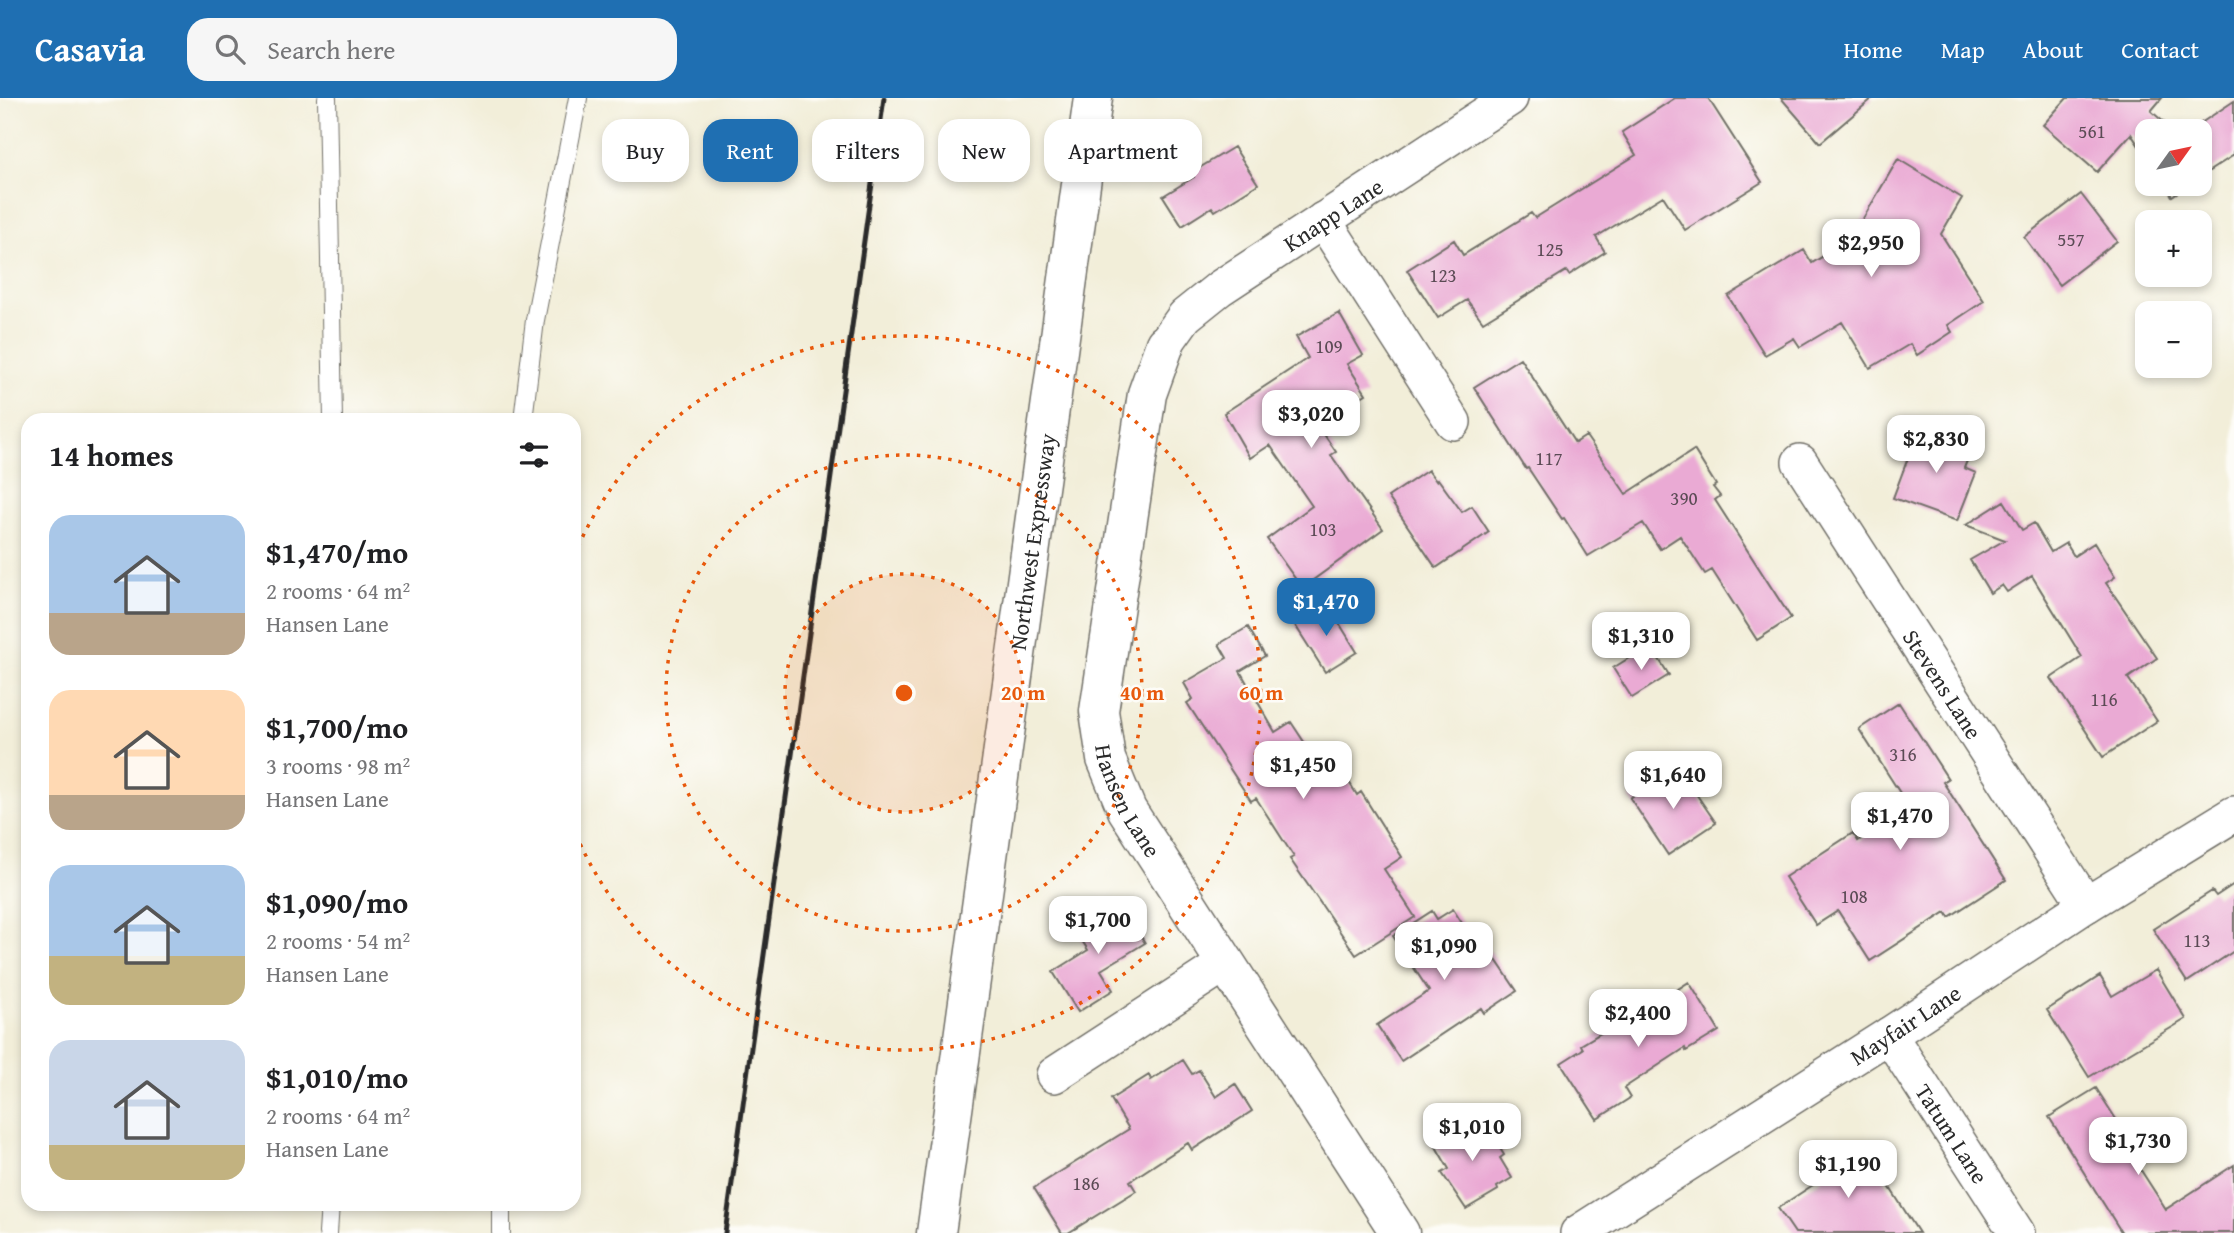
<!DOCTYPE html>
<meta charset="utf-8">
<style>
:root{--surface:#fff;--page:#f6f6f6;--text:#202124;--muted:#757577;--accent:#1f6fb2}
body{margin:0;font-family:"Gentium Book Plus",serif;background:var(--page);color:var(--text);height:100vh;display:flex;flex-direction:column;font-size:26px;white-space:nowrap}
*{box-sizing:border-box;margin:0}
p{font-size:23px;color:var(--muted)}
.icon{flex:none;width:38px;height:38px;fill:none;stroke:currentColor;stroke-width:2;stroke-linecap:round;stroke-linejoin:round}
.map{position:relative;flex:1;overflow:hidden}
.drawer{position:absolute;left:21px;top:315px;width:560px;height:798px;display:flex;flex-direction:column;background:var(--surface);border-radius:21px;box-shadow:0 4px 10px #0003}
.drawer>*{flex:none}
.top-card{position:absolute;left:602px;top:21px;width:665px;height:63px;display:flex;gap:14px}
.needle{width:46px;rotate:57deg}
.buttons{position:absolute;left:2135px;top:21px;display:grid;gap:14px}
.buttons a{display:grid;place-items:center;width:77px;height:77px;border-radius:14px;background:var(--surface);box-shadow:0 4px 10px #0003;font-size:35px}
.price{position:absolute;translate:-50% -60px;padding:0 16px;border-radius:14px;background:#fff;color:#222;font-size:23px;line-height:46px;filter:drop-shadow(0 2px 4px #0008)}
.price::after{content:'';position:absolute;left:50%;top:42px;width:21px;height:16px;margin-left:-10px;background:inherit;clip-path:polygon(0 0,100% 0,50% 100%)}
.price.selected{background:var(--accent);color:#fff}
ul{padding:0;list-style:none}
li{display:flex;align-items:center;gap:21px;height:175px;padding:0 28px}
li span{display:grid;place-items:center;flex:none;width:196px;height:140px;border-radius:21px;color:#555}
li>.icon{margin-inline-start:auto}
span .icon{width:84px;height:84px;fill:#fffc;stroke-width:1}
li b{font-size:30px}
h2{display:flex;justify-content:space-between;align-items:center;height:84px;padding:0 28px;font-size:30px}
.pill{padding:0 24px;border-radius:21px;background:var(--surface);box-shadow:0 4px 10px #0003;font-size:24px;line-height:63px}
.pill.selected{background:var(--accent);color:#fff}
header{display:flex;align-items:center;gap:42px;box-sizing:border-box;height:98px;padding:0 35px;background:var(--accent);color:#fff}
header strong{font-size:33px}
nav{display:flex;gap:38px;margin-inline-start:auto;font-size:24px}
.search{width:490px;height:63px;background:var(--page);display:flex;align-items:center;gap:18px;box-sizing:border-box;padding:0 24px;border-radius:21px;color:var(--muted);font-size:26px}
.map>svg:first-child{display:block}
.building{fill:#eaaad4}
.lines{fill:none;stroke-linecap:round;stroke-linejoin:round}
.lane-casing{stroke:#716f68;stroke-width:20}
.street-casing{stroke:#716f68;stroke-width:38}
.secondary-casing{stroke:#716f68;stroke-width:41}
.lane{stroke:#fff;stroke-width:18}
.street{stroke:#fff;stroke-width:35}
.secondary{stroke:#fff;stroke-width:38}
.rail{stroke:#2b2b2b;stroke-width:5}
.ring{fill:none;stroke:#e8590c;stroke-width:3.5;stroke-dasharray:3.5 7}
.labels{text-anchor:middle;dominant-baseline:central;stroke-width:5;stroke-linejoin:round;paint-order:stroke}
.number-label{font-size:19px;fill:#5b4b55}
.street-label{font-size:23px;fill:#2b2b2b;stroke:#fdfcf7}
.centre{fill:#e8590c;stroke:#fdfcf7;stroke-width:3.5}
.ring-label{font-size:21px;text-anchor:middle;font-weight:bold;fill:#e8590c;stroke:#fdfcf7;stroke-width:5;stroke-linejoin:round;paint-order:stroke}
</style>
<header>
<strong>Casavia</strong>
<div class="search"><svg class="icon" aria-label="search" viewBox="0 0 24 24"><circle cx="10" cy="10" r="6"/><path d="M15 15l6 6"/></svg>Search here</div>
<nav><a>Home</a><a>Map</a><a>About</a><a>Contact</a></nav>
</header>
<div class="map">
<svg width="2234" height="1135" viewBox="0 0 2234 1135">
<rect width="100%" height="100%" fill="#fdfcf7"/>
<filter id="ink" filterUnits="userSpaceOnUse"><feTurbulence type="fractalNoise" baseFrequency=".0143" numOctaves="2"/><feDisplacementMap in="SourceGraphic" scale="14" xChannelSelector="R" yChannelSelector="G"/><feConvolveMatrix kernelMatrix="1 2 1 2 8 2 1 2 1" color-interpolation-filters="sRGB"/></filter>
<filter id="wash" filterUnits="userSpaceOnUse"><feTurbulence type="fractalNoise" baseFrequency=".00686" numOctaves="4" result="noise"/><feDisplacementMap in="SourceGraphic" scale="28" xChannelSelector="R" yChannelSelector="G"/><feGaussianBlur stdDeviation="1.57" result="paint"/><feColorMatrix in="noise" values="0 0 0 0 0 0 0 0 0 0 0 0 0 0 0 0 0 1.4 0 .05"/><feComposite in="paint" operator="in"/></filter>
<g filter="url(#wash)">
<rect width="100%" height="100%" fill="#f2eed9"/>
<g id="blocks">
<path class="building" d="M 1675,0 L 1708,0 L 1762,84 L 1685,132 L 1663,98 L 1596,139 L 1605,154 L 1569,177 L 1566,173 L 1483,224 L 1467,202 L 1438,220 L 1407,172 L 1454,142 L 1463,157 L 1531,115 L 1535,120 L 1636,57 L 1622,34 Z
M 1781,0 L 1873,0 L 1820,45 Z
M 2067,0 L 2162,0 L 2151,13 L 2174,33 L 2147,33 L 2147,60 L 2131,36 L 2097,74 L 2043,27 Z
M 2234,3 L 2234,57 L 2200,79 L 2200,33 L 2189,33 Z
M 1234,49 L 1258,86 L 1215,113 L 1212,109 L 1182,128 L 1163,98 L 1194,79 L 1191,75 Z
M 1898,61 L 1962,100 L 1941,136 L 1984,203 L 1948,227 L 1952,234 L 1917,257 L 1910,246 L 1870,270 L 1842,224 L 1800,249 L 1794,240 L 1765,257 L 1728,198 L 1804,152 L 1812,165 L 1851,141 Z
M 2164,86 L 2190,86 L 2172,98 Z
M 2081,96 L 2117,143 L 2059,187 L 2024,139 Z
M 1339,215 L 1363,257 L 1347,266 L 1366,296 L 1317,326 L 1336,354 L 1331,357 L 1383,431 L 1302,490 L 1267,441 L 1312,408 L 1270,347 L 1250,360 L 1224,315 L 1308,260 L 1296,239 Z
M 1520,260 L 1575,345 L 1586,338 L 1626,396 L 1694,352 L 1716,387 L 1713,389 L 1720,398 L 1715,402 L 1791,520 L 1757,542 L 1712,472 L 1705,476 L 1680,438 L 1660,451 L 1643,425 L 1588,458 L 1564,420 L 1562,421 L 1528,370 L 1526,371 L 1474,289 Z
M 1920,328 L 1973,348 L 1964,370 L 1976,375 L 1957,423 L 1893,400 Z
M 1428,372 L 1436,383 L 1438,381 L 1462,414 L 1472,408 L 1489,434 L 1436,470 L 1388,399 Z
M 2004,403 L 2022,432 L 2034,425 L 2051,454 L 2066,445 L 2074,458 L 2094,445 L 2115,479 L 2106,485 L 2157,560 L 2128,580 L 2157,623 L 2103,659 L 2051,580 L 2082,559 L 2032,478 L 2007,494 L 2002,487 L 1990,495 L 1970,462 L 2005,442 L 1966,427 Z
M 1328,507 L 1357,554 L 1325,574 L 1295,527 Z
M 1248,529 L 1265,558 L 1240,573 L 1275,634 L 1291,624 L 1318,665 L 1332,656 L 1357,697 L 1361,694 L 1402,759 L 1384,771 L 1415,819 L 1356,857 L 1290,761 L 1294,759 L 1256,700 L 1251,703 L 1187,605 L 1193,601 L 1184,585 L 1227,560 L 1219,546 Z
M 1650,547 L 1669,577 L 1632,600 L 1613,570 Z
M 1899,605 L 1948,681 L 1943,684 L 2006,782 L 1949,819 L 1946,814 L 1870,863 L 1838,813 L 1816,827 L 1785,779 L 1853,735 L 1858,743 L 1909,709 L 1859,631 Z
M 1677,668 L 1716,725 L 1668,757 L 1630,700 Z
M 2234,786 L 2234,853 L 2187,884 L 2153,831 L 2212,793 L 2216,798 Z
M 1115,806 L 1124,820 L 1128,817 L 1145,845 L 1101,872 L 1113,892 L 1078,914 L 1053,874 L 1088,852 L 1075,832 Z
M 1453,811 L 1483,858 L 1490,853 L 1517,893 L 1484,915 L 1481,910 L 1401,963 L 1377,927 L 1429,893 L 1393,838 L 1432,813 L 1437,821 Z
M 2156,872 L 2186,921 L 2089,979 L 2047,912 L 2100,878 L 2112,898 Z
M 1689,884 L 1719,933 L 1686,953 L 1685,950 L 1624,990 L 1630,1000 L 1597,1021 L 1561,965 L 1583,951 L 1581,947 L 1611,929 L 1613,933 Z
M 1183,962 L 1192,976 L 1199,972 L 1216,999 L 1235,986 L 1252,1013 L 1192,1052 L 1188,1045 L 1130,1083 L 1136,1093 L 1068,1135 L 1062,1135 L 1034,1090 L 1129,1031 L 1111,1001 L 1149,977 L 1151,982 Z
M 2096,990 L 2136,1052 L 2133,1055 L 2135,1059 L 2133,1060 L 2166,1111 L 2234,1067 L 2234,1135 L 2122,1135 L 2049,1019 Z
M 1463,1023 L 1471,1035 L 1485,1026 L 1504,1057 L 1500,1060 L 1512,1080 L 1497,1089 L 1498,1092 L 1466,1111 L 1442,1075 L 1449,1071 L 1432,1042 Z
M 1860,1043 L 1919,1135 L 1795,1135 L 1778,1110 L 1822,1081 L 1816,1072 Z"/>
</g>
</g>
<g filter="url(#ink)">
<use href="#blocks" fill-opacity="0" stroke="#716f68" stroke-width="2"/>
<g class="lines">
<defs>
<path id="lane" d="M 327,0 L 333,322
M 523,322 L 535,222 L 578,0
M 328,1135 L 330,1106
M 501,1135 L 501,1106"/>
<g id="street">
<path d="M 1323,122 L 1453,324"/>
<path id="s1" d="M 1165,246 L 1185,218 L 1220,190 L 1510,0"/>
<path id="s2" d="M 1800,364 L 2086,807"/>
<path id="s3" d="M 1889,937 L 2017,1135"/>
<path d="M 1054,977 L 1226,865"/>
<path id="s4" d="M 1578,1135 L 1889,937 L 2086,807 L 2234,716"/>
</g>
<g id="secondary">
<path id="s5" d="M 1165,246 L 1147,296 L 1099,613 L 1106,661 L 1127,712 L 1400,1135"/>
<path id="s6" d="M 936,1135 L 1093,0"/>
</g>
</defs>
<use href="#lane" class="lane-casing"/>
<use href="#street" class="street-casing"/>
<use href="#secondary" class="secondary-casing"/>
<use href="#lane" class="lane"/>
<use href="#street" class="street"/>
<use href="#secondary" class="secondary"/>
<path class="rail" d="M 725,1135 L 884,0"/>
</g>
</g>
<circle cx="904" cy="595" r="119" fill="#e8590c" fill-opacity=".12"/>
<g class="ring">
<circle cx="904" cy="595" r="119"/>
<circle cx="904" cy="595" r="238"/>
<path d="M574 458A357 357 0 1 1 574 732"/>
</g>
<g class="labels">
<g class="number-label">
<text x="2092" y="33">561</text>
<text x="2071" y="141">557</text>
<text x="1550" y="151">125</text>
<text x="1443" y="177">123</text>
<text x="1329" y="248">109</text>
<text x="1549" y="360">117</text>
<text x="1684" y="400">390</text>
<text x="1323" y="431">103</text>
<text x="2104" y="601">116</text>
<text x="1903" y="656">316</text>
<text x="1854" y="798">108</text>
<text x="2197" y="842">113</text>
<text x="1086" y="1085">186</text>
</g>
<g class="street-label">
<text stroke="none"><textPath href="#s1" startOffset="214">Knapp Lane</textPath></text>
<text stroke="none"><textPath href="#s6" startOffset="698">Northwest Expressway</textPath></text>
<text stroke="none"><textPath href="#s2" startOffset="264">Stevens Lane</textPath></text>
<text stroke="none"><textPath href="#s5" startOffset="469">Hansen Lane</textPath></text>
<text stroke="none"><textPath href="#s4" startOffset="388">Mayfair Lane</textPath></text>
<text stroke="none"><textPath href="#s3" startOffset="117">Tatum Lane</textPath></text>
</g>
</g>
<circle cx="904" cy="595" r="10" class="centre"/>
<g class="ring-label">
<text x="1023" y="602">20 m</text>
<text x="1142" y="602">40 m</text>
<text x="1261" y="602">60 m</text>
</g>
</svg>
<div class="buttons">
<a><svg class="needle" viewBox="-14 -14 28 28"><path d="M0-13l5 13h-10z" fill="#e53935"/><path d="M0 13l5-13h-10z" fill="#757577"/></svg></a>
<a>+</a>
<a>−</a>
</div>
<b class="price" style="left:1871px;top:181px">$2,950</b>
<b class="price" style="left:1311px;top:352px">$3,020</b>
<b class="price" style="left:1936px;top:377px">$2,830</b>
<b class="price selected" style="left:1326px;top:540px">$1,470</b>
<b class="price" style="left:1641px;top:574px">$1,310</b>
<b class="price" style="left:1303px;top:703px">$1,450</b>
<b class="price" style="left:1673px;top:713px">$1,640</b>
<b class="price" style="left:1900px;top:754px">$1,470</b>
<b class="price" style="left:1098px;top:858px">$1,700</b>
<b class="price" style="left:1444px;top:884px">$1,090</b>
<b class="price" style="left:1638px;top:951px">$2,400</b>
<b class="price" style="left:1472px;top:1065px">$1,010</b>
<b class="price" style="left:2138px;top:1079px">$1,730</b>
<b class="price" style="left:1848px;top:1102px">$1,190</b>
<div class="top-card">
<a class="pill">Buy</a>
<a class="pill selected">Rent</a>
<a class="pill">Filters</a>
<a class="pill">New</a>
<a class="pill">Apartment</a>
</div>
<section class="drawer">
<h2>14 homes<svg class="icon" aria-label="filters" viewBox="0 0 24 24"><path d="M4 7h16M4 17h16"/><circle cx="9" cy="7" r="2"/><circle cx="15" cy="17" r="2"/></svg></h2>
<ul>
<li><span style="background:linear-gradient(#a9c7e8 70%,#b9a48a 0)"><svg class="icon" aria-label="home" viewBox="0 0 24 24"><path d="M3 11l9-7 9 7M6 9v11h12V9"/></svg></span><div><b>$1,470/mo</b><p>2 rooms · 64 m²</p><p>Hansen Lane</p></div></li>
<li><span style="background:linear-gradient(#ffd9b3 75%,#b9a48a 0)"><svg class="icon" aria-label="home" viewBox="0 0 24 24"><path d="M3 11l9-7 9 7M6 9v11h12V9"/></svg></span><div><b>$1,700/mo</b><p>3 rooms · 98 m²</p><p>Hansen Lane</p></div></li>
<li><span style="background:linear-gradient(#a9c7e8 65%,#c2b280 0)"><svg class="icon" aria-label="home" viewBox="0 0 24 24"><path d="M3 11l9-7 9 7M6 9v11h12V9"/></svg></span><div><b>$1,090/mo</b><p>2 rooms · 54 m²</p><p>Hansen Lane</p></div></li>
<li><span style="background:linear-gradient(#c9d6e8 75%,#c2b280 0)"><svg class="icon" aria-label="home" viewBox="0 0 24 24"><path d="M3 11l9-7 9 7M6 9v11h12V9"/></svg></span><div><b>$1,010/mo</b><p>2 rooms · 64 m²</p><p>Hansen Lane</p></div></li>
</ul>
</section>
</div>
